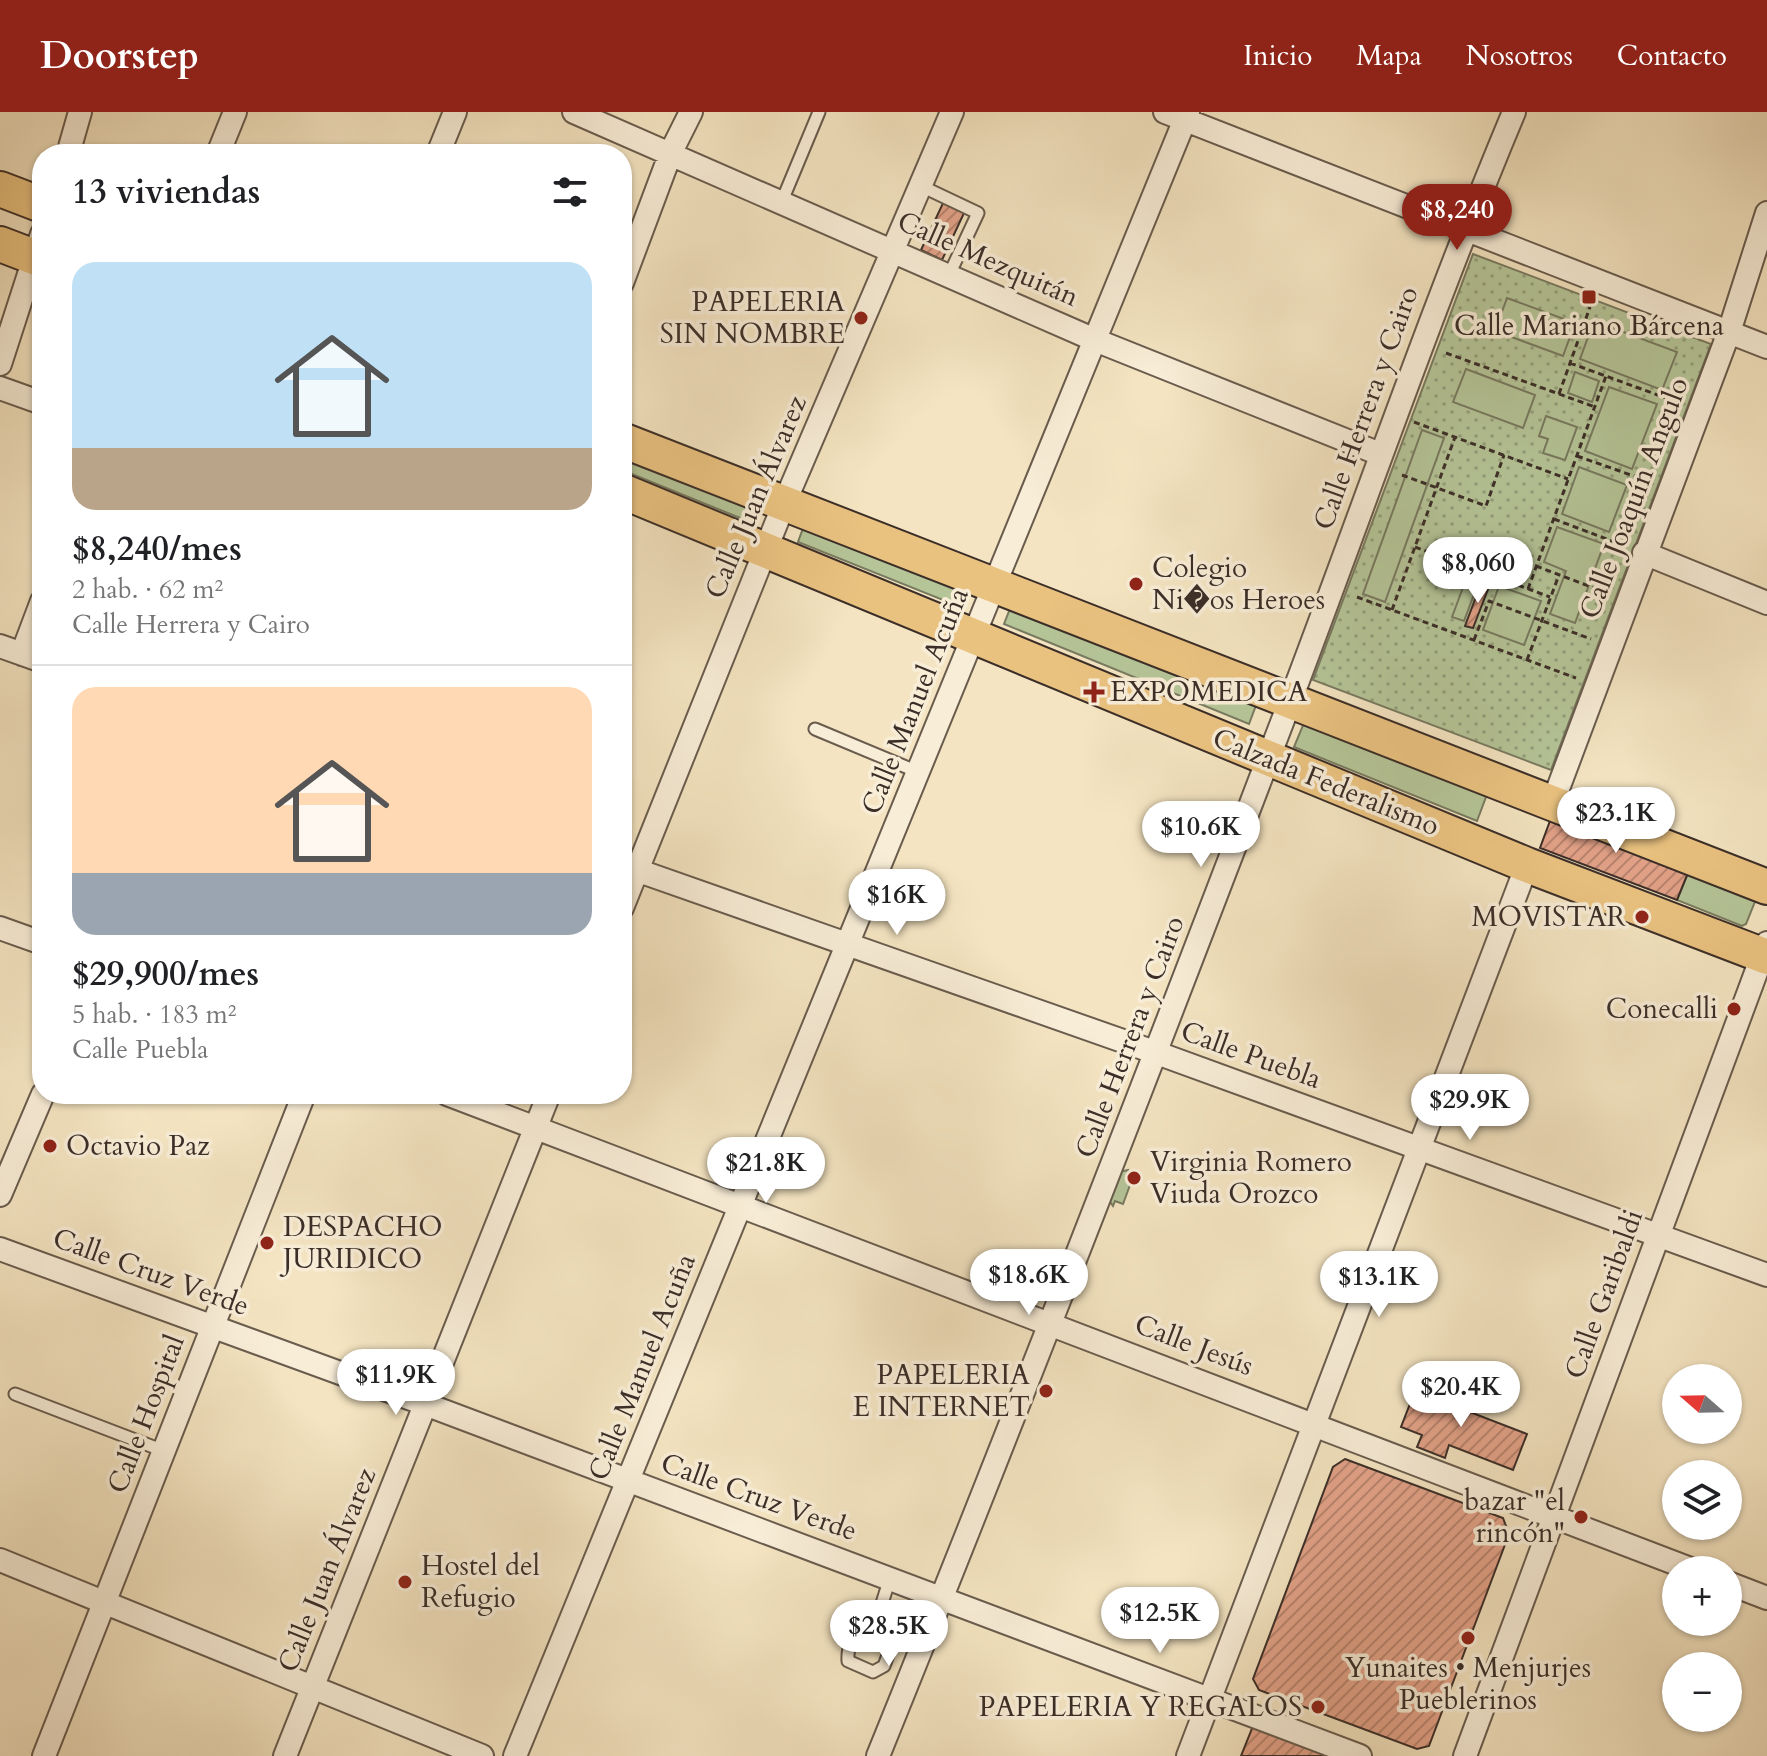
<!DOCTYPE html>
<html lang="es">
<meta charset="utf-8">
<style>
:root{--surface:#fff;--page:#f6f6f6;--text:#202124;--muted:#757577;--line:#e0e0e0;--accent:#8f2418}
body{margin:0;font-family:Cardo,serif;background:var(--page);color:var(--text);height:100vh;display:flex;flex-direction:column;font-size:30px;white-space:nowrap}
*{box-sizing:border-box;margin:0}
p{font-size:26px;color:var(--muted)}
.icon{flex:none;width:44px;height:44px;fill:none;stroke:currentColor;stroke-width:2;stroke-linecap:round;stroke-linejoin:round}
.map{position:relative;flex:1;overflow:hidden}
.details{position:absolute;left:32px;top:32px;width:600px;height:960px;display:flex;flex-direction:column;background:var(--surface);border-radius:32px;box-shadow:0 2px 6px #0004}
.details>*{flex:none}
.needle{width:52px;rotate:290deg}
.controls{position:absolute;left:1662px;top:1252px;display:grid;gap:16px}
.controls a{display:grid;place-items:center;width:80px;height:80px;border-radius:50%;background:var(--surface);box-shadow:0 2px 6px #0004;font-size:40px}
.price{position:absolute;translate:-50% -68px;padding:0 18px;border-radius:28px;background:#fff;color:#222;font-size:26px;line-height:52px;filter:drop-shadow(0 2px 4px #0008)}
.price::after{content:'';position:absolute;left:50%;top:48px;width:24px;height:18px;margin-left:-12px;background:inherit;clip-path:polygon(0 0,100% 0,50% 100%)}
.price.selected{background:var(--accent);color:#fff}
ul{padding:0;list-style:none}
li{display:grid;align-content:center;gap:16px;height:424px;padding:0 40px}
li+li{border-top:2px solid var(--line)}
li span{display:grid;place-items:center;height:248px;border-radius:24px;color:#555}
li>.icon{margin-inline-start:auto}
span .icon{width:144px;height:144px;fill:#fffc;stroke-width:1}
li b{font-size:34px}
h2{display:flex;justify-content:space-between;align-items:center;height:96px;padding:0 40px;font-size:34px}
header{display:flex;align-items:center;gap:48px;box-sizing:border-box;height:112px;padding:0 40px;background:var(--accent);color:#fff}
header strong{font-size:38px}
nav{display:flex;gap:44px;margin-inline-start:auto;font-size:28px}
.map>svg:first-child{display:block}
.park{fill:url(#park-dots);stroke:#787a60;stroke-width:2}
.garden{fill:#b5c598;stroke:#787a60;stroke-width:2}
.building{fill:url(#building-hatch);stroke:#3b2e28;stroke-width:2}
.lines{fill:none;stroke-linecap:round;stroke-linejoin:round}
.service-casing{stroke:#695c4e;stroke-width:15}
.minor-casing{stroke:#695c4e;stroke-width:26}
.primary-casing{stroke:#3b2e28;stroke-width:38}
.path{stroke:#3b2e28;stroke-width:3;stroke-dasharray:6 4;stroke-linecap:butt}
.service{stroke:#f8edd7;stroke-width:11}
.minor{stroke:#f8edd7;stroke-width:22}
.primary{stroke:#eac280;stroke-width:34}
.poi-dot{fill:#8f2418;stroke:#f8edd7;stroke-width:3}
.labels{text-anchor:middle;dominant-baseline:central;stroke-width:7;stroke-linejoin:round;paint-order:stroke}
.street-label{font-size:28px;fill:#3b2e28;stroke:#f8edd7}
.poi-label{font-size:28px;fill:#3b2e28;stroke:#f8edd7;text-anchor:end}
</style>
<header>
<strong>Doorstep</strong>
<nav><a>Inicio</a><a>Mapa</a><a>Nosotros</a><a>Contacto</a></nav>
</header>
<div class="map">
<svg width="1767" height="1644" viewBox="0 0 1767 1644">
<defs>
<pattern id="park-dots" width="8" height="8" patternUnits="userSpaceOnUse" patternTransform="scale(2)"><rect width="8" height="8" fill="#b5c598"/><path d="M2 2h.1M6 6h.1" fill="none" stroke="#94a07c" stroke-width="1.8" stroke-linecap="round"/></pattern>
<pattern id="building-hatch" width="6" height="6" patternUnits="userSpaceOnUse" patternTransform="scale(2)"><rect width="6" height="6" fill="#e3a288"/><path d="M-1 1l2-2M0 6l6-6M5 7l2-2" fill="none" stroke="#b9846f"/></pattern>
</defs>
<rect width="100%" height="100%" fill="#f4e4c1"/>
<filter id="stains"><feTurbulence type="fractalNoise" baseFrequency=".0025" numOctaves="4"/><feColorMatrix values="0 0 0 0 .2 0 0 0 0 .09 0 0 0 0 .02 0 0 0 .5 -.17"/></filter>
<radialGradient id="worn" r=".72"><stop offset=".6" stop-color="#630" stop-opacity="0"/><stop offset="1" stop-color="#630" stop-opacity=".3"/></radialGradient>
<path class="park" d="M 1473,142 L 1711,232 L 1551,658 L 1313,568 Z"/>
<path class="garden" d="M 1507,186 L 1575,211 L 1563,244 L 1495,219 Z
M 1594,209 L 1677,240 L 1662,278 L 1580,247 Z
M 1466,257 L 1535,283 L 1523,316 L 1453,290 Z
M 1575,260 L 1599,269 L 1592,290 L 1568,281 Z
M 1609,275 L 1657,292 L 1632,357 L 1585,339 Z
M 1546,304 L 1577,315 L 1565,348 L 1543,341 L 1548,327 L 1539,324 Z
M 1422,318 L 1444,326 L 1385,490 L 1363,482 Z
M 622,333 L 759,388 L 750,410 L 622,358 Z
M 1579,355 L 1627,373 L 1609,420 L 1562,402 Z
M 806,408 L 967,472 L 958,494 L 798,430 Z
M 1557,415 L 1604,432 L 1575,511 L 1550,502 L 1566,459 L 1544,450 Z
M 1467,465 L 1479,469 L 1464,509 L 1452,505 Z
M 1499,474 L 1541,489 L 1524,533 L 1483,518 Z
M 1013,489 L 1258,588 L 1249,612 L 1004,512 Z
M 1306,606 L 1489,677 L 1477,709 L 1294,635 Z
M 1692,751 L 1758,782 L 1746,812 L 1742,814 L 1677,788 Z
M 1128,1058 L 1127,1062 L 1133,1065 L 1123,1092 L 1115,1089 L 1113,1094 L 1108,1087 L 1118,1060 Z"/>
<path class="building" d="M 944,89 L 965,99 L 942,148 L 921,138 Z
M 1482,469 L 1490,472 L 1473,516 L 1465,514 Z
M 1554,698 L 1692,751 L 1677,788 L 1540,736 Z
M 1440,1274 L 1467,1284 L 1462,1297 L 1527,1322 L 1513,1358 L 1449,1333 L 1445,1346 L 1417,1335 L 1422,1323 L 1401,1315 L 1415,1279 L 1436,1287 Z
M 1345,1347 L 1503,1406 L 1509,1422 L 1429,1634 L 1417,1637 L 1259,1578 L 1253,1567 L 1333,1355 Z
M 1253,1614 L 1324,1640 L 1323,1644 L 1241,1644 Z"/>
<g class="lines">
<defs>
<path id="service" d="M 921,74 L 978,101 L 949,163
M 782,89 L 819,0
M 815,617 L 918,660
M 15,1282 L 164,1339
M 878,1504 L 892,1508 L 897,1518 L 884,1554 L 873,1560 L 848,1549 C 847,1535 855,1512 864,1502 L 878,1504 L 890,1466"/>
<path id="minor" d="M 574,0 L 1095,228 L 1380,342
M 1165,0 L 1767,235
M 68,42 L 80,0
M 218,42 L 235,0
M 438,42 L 455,0
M 622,171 L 671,40 L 691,0
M 0,252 L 42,122
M 0,276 L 42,291
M 1644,441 L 1767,491
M 0,534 L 42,549
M 22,542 L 42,489
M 1553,690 L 1729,220 L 1767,101
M 622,753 L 1157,941 L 1767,1163
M 622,796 L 784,392 L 952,0
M 0,816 L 42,831
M 447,982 L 1693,1458
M 0,1083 L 43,982
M 0,1137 L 425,1292 L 1360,1644
M 0,1448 L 482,1644
M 1728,1471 L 1767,1486
M 44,1644 L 304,982
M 285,1644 L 549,982
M 515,1644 L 1188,0
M 878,1644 C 1021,1291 1158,936 1294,579 C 1367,386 1434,191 1514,0
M 1188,1644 L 1527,753
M 1465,1644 L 1767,831"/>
<path id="primary" d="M 0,77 L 42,93
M 0,132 L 42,148
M 622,328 L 1767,775
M 622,379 L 1527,753 L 1767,845"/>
</defs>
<use href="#service" class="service-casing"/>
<use href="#minor" class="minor-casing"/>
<use href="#primary" class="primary-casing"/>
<path class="path" d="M 1446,241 L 1595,295
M 1570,251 L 1677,290
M 1559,282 L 1590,195
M 1414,310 L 1568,367
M 1577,344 L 1648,369
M 1402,363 L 1486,394 L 1504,343
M 1554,407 L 1625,434
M 1415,435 L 1550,485
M 1536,454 L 1607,481
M 1528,477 L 1606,264
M 1357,485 L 1576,566
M 1392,498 L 1455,325
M 1474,528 L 1489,489 L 1591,527
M 1527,548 L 1559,463"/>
<use href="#service" class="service"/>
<use href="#minor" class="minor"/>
<use href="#primary" class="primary"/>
</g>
<g class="poi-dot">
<rect x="1581" y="177" width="16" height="16" rx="4"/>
<circle cx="861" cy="206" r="8"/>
<circle cx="1136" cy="472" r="8"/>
<path d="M1090 568h8v8h8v8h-8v8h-8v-8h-8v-8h8z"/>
<circle cx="1642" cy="805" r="8"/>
<circle cx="1734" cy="897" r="8"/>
<circle cx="50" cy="1034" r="8"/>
<circle cx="1134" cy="1066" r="8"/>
<circle cx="267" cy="1131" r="8"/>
<circle cx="1046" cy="1279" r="8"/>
<circle cx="1581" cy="1405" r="8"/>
<circle cx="405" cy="1470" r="8"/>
<circle cx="1468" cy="1526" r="8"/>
<circle cx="1318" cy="1595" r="8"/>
</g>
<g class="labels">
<g class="street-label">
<text transform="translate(988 147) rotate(24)">Calle Mezquitán</text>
<text transform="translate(1366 296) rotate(-70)">Calle Herrera y Cairo</text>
<text transform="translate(756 385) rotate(-67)">Calle Juan Álvarez</text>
<text transform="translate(1634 386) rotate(-69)">Calle Joaquín Angulo</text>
<text transform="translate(915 589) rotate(-68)">Calle Manuel Acuña</text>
<text transform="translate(1326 670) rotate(22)">Calzada Federalismo</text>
<text transform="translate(1130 925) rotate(-69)">Calle Herrera y Cairo</text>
<text transform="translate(1251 943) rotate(20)">Calle Puebla</text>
<text transform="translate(151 1160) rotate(20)">Calle Cruz Verde</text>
<text transform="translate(1604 1182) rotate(-70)">Calle Garibaldi</text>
<text transform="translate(1194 1233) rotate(21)">Calle Jesús</text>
<text transform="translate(642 1255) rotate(-68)">Calle Manuel Acuña</text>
<text transform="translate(146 1302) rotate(-69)">Calle Hospital</text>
<text transform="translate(759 1385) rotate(20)">Calle Cruz Verde</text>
<text transform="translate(327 1458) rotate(-68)">Calle Juan Álvarez</text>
</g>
<g class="poi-label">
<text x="845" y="190">PAPELERIA<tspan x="845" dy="32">SIN NOMBRE</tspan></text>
<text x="1589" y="214" text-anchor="middle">Calle Mariano Bárcena</text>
<text x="1152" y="456" text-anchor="start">Colegio<tspan x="1152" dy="32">Ni�os Heroes</tspan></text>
<text x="1110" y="580" text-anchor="start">EXPOMEDICA</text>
<text x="1626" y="805">MOVISTAR</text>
<text x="1718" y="897">Conecalli</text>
<text x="66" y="1034" text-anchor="start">Octavio Paz</text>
<text x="1150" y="1050" text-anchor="start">Virginia Romero<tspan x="1150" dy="32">Viuda Orozco</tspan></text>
<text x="283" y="1115" text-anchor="start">DESPACHO<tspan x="283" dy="32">JURIDICO</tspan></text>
<text x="1030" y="1263">PAPELERIA<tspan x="1030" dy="32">E INTERNET</tspan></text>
<text x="1565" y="1389">bazar "el<tspan x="1565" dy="32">rincón"</tspan></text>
<text x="421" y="1454" text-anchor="start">Hostel del<tspan x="421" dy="32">Refugio</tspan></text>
<text x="1468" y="1556" text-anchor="middle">Yunaites • Menjurjes<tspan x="1468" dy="32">Pueblerinos</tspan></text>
<text x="1302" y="1595">PAPELERIA Y REGALOS</text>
</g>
</g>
<rect width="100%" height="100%" filter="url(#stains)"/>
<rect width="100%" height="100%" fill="url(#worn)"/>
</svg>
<div class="controls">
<a><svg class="needle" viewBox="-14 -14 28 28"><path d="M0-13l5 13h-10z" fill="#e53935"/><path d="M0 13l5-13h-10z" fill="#757577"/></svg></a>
<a><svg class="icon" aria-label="layers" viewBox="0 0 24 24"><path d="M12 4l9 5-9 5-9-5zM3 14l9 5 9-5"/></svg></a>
<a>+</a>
<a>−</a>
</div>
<b class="price selected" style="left:1457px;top:140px">$8,240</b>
<b class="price" style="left:1478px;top:493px">$8,060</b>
<b class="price" style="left:1616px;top:743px">$23.1K</b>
<b class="price" style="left:1201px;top:757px">$10.6K</b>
<b class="price" style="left:897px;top:825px">$16K</b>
<b class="price" style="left:1470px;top:1030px">$29.9K</b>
<b class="price" style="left:766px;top:1093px">$21.8K</b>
<b class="price" style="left:1029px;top:1205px">$18.6K</b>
<b class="price" style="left:1379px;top:1207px">$13.1K</b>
<b class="price" style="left:396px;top:1305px">$11.9K</b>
<b class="price" style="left:1461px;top:1317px">$20.4K</b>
<b class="price" style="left:1160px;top:1543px">$12.5K</b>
<b class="price" style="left:889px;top:1556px">$28.5K</b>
<section class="details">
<h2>13 viviendas<svg class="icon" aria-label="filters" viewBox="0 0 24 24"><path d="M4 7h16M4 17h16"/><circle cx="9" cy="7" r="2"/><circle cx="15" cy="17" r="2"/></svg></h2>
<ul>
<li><span style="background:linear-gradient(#bfe0f5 75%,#b9a48a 0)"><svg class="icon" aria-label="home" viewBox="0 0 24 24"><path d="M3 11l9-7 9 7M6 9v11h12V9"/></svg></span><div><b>$8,240/mes</b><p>2 hab. · 62 m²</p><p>Calle Herrera y Cairo</p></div></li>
<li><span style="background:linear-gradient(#ffd9b3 75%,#9aa5b1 0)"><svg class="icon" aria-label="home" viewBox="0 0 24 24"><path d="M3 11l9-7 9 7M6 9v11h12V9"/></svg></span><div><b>$29,900/mes</b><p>5 hab. · 183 m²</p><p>Calle Puebla</p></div></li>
</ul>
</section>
</div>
